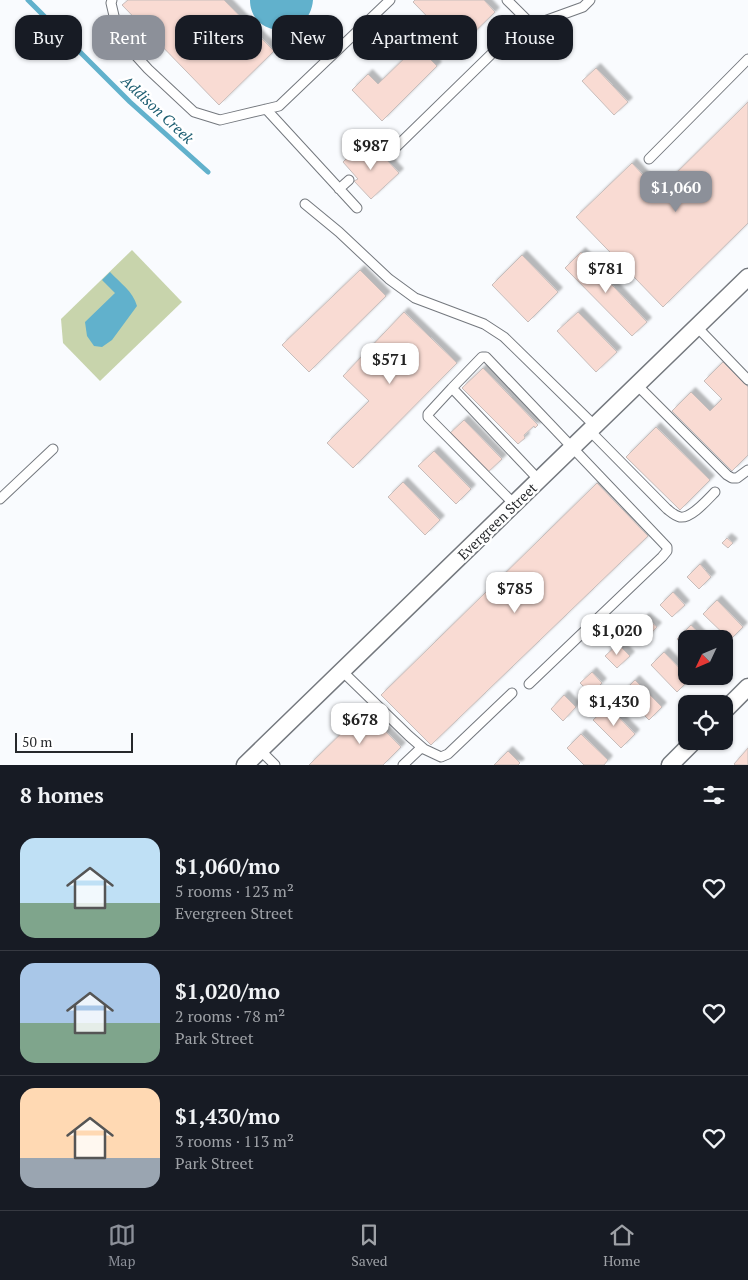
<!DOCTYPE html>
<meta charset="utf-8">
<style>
:root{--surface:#171b24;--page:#242831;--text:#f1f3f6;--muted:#9ea1a6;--line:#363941;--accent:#8c9099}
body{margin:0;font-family:"PT Serif",serif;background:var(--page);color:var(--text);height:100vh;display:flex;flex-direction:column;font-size:19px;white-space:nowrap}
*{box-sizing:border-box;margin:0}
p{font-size:16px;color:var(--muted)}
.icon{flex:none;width:28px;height:28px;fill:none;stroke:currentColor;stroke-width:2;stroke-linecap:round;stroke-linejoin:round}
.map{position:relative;height:765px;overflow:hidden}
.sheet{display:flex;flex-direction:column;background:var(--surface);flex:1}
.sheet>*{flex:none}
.guide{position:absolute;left:15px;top:15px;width:719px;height:45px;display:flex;gap:10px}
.needle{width:32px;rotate:226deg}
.buttons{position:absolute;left:678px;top:630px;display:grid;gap:10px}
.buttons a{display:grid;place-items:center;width:55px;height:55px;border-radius:10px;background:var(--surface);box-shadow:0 1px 4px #0004;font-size:25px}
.scale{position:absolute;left:15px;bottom:12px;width:118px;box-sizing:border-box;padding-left:5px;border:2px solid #26282b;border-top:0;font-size:14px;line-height:18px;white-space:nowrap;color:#26282b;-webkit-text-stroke:4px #fff;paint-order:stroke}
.price{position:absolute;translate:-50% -42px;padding:0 11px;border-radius:10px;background:#fff;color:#222;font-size:16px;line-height:32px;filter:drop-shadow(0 1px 2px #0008)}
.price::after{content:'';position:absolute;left:50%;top:30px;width:15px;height:11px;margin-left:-8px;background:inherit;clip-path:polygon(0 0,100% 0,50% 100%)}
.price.selected{background:var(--accent);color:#fff}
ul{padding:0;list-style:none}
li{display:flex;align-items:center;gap:15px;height:125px;padding:0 20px}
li+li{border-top:1px solid var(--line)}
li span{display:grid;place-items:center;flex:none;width:140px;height:100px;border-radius:15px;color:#555}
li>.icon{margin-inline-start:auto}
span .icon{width:60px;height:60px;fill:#fffc;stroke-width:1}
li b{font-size:21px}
h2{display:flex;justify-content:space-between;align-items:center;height:60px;padding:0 20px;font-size:21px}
.chip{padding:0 18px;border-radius:15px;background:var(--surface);box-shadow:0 1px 4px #0004;font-size:18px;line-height:45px}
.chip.selected{background:var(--accent);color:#fff}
.dock{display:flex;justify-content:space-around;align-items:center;height:70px;border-top:1px solid var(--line);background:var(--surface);font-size:14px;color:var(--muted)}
.dock a{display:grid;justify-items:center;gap:2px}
.dock .selected{color:var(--accent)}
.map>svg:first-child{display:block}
.green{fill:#c8d4ac}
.water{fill:#61b1cc}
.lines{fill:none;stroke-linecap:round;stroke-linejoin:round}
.stream{stroke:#61b1cc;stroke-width:5}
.building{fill:#f9dbd3;stroke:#c7bdbb;filter:url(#shadow)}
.lane-casing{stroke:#74787e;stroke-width:11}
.street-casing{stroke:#74787e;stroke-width:19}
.lane{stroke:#fff;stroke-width:9}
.street{stroke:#fff;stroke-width:16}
.labels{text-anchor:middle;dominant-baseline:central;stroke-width:5;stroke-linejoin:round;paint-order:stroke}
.street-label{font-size:14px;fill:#26282b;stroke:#fff}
.water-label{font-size:15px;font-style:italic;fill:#206073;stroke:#fff}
</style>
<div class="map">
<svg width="748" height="765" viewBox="0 0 748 765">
<defs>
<filter id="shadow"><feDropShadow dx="4.5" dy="-4.5" stdDeviation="1" flood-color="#0004"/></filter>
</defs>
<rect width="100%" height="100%" fill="#f9fbfe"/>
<path class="green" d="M 132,250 L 182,302 L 100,381 L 63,343 L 61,319 Z"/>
<path class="water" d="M 250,0 L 313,0 C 310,41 250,39 250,0 Z
M 110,272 C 120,283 133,291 137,306 L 112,340 L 102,347 L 94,346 L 87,336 L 85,322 L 115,293 L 102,280 Z"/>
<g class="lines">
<path class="stream" d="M 28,0 L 130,102 L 208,172"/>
</g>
<path class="building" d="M 128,0 L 224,0 L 274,51 L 219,105 L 122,5 Z
M 415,0 L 484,0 L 495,12 L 458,48 L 413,2 Z
M 417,46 L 437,66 L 382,121 L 352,90 L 368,74 L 378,84 Z
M 596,68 L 628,102 L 614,115 L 582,81 Z
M 748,102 L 748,223 L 663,307 L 576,217 L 632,163 L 658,191 Z
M 374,146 L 399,173 L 371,199 L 354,181 L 358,179 L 343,162 L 354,151 L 361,158 Z
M 581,252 L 647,322 L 632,336 L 565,268 Z
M 522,255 L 558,292 L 528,322 L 492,285 Z
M 360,270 L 386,296 L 309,372 L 282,345 Z
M 404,312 L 457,363 L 353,468 L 327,443 L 369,401 L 343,376 Z
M 578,312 L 617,352 L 596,372 L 557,331 Z
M 723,362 L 748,387 L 748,455 L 732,471 L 672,411 L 691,392 L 710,411 L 722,399 L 704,381 Z
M 483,368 L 538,425 L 535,428 L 534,426 L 524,435 L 525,438 L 518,444 L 462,388 Z
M 464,420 L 502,459 L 486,474 L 448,435 Z
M 656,427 L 710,480 L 680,510 L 626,457 Z
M 434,451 L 471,489 L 456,504 L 418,466 Z
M 403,482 L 440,520 L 425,535 L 388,497 Z
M 597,483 L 648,536 L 431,745 L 381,695 Z
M 727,538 L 733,543 L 728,548 L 722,543 Z
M 700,564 L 711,577 L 699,589 L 687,577 Z
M 673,592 L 685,605 L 672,617 L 660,605 Z
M 717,600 L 743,627 L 730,640 L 703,614 Z
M 645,617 L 657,627 L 640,645 L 628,634 Z
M 691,625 L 704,639 L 686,639 L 686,649 L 677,639 Z
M 618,644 L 630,656 L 617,668 L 605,656 Z
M 664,652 L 690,679 L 677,692 L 651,665 Z
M 592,672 L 602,683 L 591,694 L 580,683 Z
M 635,680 L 662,707 L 649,720 L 622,693 Z
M 564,695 L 576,707 L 563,721 L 551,709 Z
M 608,706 L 635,734 L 621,748 L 593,720 Z
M 365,710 L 401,747 L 383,765 L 309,765 Z
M 581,734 L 608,760 L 604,765 L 584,765 L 567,748 Z
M 748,748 L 748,765 L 735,765 L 734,764 Z
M 508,751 L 520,763 L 518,765 L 494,765 Z"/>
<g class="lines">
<defs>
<path id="lane" d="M 112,0 L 111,3 L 119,37 L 148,69 L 194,112 L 220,120 L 279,106 L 390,0
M 507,0 L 532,25
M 266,109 L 357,208
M 392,151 L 514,32 L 583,7 L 590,0
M 649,159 L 748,59
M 339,189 L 349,180
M 305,204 L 339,232 L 389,279 L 415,298 L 484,324 L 504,337 L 595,426
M 697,327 L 748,380
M 637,385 L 727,475 L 732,478 L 737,478 L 748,470
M 452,388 L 428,414 L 428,417 L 514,504
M 590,431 L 667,509 C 671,512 675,516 680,517 C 691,519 708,499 715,492
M 0,499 L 53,449
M 342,671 L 409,736 L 424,749 L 441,757 L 448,754 L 512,693
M 529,684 L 662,557 L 667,551 L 667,547 L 486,357 L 482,357 L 452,388 L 539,480
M 260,750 L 275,765
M 403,765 L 422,747"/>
<path id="street" d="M 724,711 L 748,687
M 245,765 L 748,277
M 670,765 L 694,741"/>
</defs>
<use href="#lane" class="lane-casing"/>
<use href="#street" class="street-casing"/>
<use href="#lane" class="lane"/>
<use href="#street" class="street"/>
</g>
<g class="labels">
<g class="street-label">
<text transform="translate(497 521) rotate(-44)">Evergreen Street</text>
</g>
<g class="water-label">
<text transform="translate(158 109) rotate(43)">Addison Creek</text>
</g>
</g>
</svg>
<div class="buttons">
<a><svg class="needle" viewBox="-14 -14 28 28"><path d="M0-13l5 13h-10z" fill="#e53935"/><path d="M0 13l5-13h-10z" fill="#9ea1a6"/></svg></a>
<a><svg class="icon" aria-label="locate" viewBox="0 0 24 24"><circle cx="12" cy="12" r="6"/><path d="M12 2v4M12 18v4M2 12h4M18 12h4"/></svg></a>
</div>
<div class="scale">50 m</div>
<b class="price" style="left:371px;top:171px">$987</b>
<b class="price selected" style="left:676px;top:213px">$1,060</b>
<b class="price" style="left:606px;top:294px">$781</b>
<b class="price" style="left:390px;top:385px">$571</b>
<b class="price" style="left:515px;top:614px">$785</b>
<b class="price" style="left:617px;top:656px">$1,020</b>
<b class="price" style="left:614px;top:727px">$1,430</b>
<b class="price" style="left:360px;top:745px">$678</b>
<div class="guide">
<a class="chip">Buy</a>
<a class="chip selected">Rent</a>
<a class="chip">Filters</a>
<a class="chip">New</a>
<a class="chip">Apartment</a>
<a class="chip">House</a>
</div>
</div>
<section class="sheet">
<h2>8 homes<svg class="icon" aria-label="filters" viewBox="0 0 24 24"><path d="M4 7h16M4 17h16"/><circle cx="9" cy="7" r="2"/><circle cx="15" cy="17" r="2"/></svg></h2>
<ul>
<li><span style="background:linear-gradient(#bfe0f5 65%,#7fa58c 0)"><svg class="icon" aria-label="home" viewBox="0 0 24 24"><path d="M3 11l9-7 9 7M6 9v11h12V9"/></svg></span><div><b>$1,060/mo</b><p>5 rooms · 123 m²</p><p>Evergreen Street</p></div><svg class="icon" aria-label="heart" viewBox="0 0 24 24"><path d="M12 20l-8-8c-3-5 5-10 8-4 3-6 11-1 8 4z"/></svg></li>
<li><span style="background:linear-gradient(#a9c7e8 60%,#7fa58c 0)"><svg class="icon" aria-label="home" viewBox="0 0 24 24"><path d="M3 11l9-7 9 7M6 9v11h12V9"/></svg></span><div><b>$1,020/mo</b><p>2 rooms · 78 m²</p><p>Park Street</p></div><svg class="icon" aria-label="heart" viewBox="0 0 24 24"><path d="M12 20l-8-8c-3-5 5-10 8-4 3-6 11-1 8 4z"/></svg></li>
<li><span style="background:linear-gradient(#ffd9b3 70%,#9aa5b1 0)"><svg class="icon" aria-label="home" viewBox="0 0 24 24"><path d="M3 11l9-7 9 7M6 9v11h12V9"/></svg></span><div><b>$1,430/mo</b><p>3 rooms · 113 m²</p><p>Park Street</p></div><svg class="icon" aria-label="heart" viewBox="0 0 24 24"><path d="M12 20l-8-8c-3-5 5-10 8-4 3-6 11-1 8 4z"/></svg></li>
</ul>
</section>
<nav class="dock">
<a class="selected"><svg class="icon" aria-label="map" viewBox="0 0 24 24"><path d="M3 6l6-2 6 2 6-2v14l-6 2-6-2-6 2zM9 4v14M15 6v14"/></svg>Map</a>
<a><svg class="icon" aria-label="saved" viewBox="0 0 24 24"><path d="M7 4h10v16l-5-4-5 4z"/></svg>Saved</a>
<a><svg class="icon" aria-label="home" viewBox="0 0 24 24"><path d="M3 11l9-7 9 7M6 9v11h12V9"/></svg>Home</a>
</nav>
